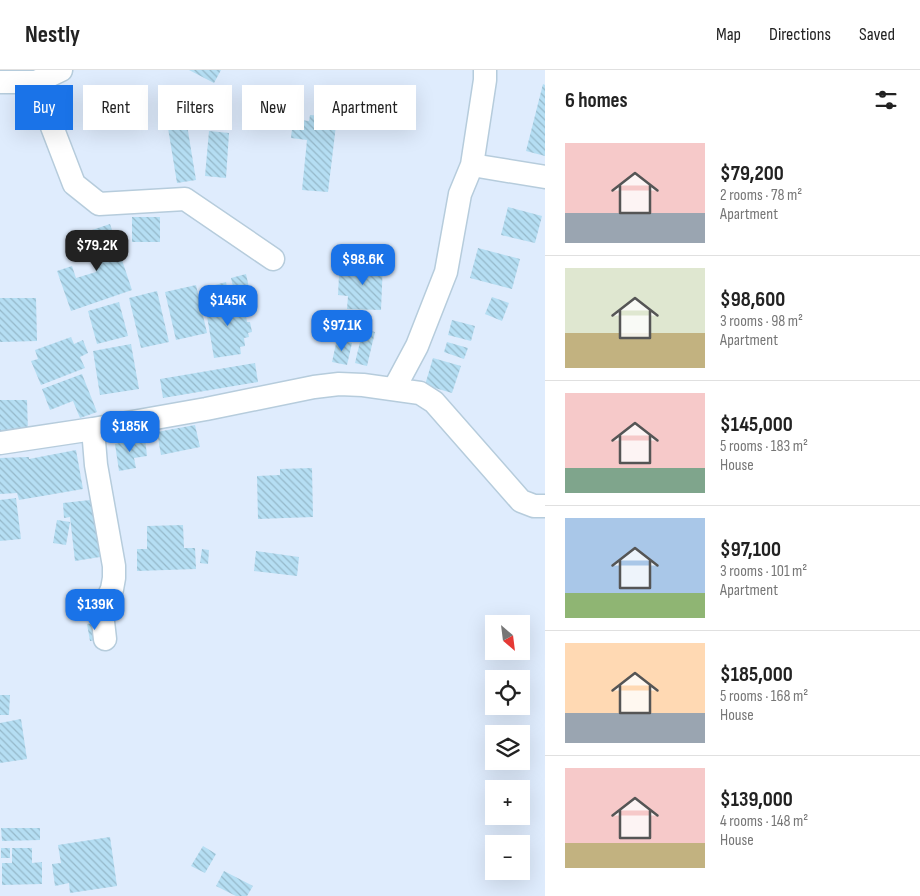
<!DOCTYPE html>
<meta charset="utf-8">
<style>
:root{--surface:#fff;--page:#f2f2f2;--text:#222;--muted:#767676;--line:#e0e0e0;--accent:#1a73e8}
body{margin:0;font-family:"Sofia Sans Condensed",sans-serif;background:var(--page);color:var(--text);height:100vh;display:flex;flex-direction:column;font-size:19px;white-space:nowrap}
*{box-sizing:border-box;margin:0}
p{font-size:16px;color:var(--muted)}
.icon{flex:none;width:28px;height:28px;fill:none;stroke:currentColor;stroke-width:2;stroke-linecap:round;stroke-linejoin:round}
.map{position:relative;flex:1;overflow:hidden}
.details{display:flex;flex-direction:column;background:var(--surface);width:375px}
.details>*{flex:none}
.top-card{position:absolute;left:15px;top:15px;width:455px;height:45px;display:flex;gap:10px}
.needle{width:32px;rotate:152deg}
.tools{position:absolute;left:485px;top:545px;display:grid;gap:10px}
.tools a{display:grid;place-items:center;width:45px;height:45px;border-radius:0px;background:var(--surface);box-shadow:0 5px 20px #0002;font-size:25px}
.price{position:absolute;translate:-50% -42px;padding:0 11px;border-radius:10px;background:var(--accent);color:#fff;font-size:16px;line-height:32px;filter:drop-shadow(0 1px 2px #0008)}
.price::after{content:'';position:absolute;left:50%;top:30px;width:15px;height:11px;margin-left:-8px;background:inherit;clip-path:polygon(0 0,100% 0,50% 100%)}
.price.selected{background:#222;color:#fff}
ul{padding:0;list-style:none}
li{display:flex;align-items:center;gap:15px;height:125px;padding:0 20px}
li+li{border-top:1px solid var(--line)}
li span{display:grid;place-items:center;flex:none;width:140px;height:100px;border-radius:0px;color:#555}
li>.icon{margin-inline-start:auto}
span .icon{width:60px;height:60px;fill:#fffc;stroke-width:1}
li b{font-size:21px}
h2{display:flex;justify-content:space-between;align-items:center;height:60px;padding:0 20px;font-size:21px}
.pill{padding:0 18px;border-radius:0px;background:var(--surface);box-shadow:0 5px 20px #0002;font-size:18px;line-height:45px}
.pill.selected{background:var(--accent);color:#fff}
header{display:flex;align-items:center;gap:30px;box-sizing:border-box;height:70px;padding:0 25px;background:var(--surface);border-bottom:1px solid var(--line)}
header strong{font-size:24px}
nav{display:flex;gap:28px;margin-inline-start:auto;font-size:18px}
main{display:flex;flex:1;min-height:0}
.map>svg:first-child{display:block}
.building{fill:url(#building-back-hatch)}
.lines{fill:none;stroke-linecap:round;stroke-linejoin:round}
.minor-casing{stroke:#b6ccdc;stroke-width:25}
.minor{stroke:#fff;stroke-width:22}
</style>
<header>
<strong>Nestly</strong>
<nav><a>Map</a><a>Directions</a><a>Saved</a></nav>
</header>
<main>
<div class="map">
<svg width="545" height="826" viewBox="0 0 545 826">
<defs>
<pattern id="building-back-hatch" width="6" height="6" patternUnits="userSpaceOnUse" patternTransform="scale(1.25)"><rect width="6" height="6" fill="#b5def3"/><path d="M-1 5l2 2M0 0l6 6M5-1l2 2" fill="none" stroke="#95b8c9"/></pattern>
</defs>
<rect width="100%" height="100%" fill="#dfecfd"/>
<path class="building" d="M 189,0 L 221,0 L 214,13 Z
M 543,14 L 545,15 L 545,86 L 526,81 Z
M 310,45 L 337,47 L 328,122 L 302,120 L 307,70 L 291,68 L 293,49 L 309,51 Z
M 187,55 L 196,110 L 177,113 L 168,58 Z
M 209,61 L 229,63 L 226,108 L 205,106 Z
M 508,137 L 542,146 L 535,173 L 501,165 Z
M 132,147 L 160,147 L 160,172 L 132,172 Z
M 110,154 L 132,220 L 71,241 L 57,201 L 72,196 L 76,208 L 96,202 L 83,163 Z
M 478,178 L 520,189 L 512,219 L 470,208 Z
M 348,191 L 383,193 L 381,240 L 347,239 L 348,226 L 338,225 L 339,205 L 347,205 Z
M 246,204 L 249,218 L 234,221 L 231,208 Z
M 226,212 L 229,227 L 211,231 L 208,217 Z
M 196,215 L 207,263 L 176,270 L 165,222 Z
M 157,221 L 169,272 L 141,278 L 129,228 Z
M 492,227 L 509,233 L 502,251 L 485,244 Z
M 0,228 L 36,228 L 37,271 L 0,272 Z
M 243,228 L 247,252 L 250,252 L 252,262 L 248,263 L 249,267 L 244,268 L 245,276 L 240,277 L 241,284 L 214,288 L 205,234 Z
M 119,232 L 128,266 L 97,274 L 88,241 Z
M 452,250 L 475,256 L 471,271 L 448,265 Z
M 363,259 L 375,262 L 367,296 L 355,293 Z
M 71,267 L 74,274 L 83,270 L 88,283 L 80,287 L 85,298 L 41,315 L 31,291 L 38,289 L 35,280 Z
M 337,269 L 352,273 L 347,295 L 332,292 Z
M 447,272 L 468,278 L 464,289 L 444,282 Z
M 131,274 L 139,319 L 100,325 L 93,281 Z
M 433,288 L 461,296 L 452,323 L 425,315 Z
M 255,293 L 258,312 L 163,328 L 160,309 Z
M 82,304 L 97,342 L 80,348 L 73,331 L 50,340 L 42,319 Z
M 0,330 L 27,330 L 28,362 L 0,363 Z
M 195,355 L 200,377 L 161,385 L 157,362 Z
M 145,368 L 147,386 L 134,388 L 136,398 L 119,401 L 115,374 Z
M 76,380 L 83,419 L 19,430 L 17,423 L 0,424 L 0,388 L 29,387 L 29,389 Z
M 312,398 L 313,447 L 258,449 L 257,406 L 280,405 L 280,399 Z
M 16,428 L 21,469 L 0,471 L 0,430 Z
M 99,429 L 104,470 L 98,471 L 100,487 L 75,491 L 70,447 L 64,448 L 63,433 Z
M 57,450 L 70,452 L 66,475 L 53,473 Z
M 183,455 L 184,478 L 195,478 L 196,499 L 137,501 L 137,479 L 147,479 L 147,456 Z
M 202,479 L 209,480 L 208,494 L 200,493 Z
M 256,481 L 299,487 L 297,506 L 254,501 Z
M 100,552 L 102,569 L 90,571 L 87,554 Z
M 0,625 L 10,625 L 9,645 L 0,645 Z
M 21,649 L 27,689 L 0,693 L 0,653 Z
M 1,758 L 40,758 L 40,770 L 2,771 Z
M 110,767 L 117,816 L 70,823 L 69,813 L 55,816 L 52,794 L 61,793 L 58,775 Z
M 203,776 L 216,784 L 205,803 L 191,796 Z
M 1,778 L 10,778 L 10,788 L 1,788 Z
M 12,778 L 32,778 L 32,793 L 42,792 L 42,814 L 2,815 L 2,793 L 12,793 Z
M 224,801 L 253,816 L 247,826 L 236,826 L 216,816 Z"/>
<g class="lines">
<defs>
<path id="minor" d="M 0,12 L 36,12 L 61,0
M 36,12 L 49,49 L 74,114 L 99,134 L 185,129 L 273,189
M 472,95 L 545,107
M 394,319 L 417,276 L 446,202 L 460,124 L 472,95 L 485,10 L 485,0
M 93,359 L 96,395 L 114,496 L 114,508 L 112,519 L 103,539 L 102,543 L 105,569
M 0,373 L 93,359 L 206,339 L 314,317 L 339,314 L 363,315 L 420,323 L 434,332 L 521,431 L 534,436 L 545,436"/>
</defs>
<use href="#minor" class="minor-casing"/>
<use href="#minor" class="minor"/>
</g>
</svg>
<div class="tools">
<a><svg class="needle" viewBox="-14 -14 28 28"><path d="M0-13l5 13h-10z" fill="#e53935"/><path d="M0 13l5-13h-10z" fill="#767676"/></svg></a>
<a><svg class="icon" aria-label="locate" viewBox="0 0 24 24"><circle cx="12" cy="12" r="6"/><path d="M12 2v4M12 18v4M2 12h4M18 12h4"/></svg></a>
<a><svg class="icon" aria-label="layers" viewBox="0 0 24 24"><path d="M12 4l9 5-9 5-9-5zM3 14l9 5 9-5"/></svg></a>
<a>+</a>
<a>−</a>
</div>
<b class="price selected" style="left:97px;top:202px">$79.2K</b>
<b class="price" style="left:363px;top:216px">$98.6K</b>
<b class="price" style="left:228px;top:257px">$145K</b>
<b class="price" style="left:342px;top:282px">$97.1K</b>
<b class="price" style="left:130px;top:383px">$185K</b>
<b class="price" style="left:95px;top:561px">$139K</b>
<div class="top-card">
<a class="pill selected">Buy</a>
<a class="pill">Rent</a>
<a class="pill">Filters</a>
<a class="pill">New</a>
<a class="pill">Apartment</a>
</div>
</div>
<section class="details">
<h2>6 homes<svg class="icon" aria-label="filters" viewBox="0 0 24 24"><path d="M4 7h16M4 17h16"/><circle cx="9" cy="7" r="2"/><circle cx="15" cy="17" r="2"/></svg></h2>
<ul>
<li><span style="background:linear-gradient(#f6c9c9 70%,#9aa5b1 0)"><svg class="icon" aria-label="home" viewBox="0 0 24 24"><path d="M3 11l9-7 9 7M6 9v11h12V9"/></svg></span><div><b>$79,200</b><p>2 rooms · 78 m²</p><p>Apartment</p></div></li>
<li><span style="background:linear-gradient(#dfe7d0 65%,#c2b280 0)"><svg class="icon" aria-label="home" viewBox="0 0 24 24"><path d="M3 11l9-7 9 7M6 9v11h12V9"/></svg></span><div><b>$98,600</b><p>3 rooms · 98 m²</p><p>Apartment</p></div></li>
<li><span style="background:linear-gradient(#f6c9c9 75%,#7fa58c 0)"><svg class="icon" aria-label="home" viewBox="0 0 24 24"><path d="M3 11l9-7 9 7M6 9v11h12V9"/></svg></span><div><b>$145,000</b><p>5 rooms · 183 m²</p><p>House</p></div></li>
<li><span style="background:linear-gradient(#a9c7e8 75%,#8fb573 0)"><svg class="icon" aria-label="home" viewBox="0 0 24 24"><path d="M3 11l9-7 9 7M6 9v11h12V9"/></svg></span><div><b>$97,100</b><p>3 rooms · 101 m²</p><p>Apartment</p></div></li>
<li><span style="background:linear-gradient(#ffd9b3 70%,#9aa5b1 0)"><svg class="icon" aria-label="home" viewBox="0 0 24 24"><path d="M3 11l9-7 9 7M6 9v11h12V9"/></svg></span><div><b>$185,000</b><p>5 rooms · 168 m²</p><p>House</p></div></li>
<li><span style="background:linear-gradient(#f6c9c9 75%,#c2b280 0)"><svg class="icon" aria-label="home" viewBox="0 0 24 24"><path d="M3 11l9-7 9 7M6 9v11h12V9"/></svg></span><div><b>$139,000</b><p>4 rooms · 148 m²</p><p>House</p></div></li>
</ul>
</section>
</main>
